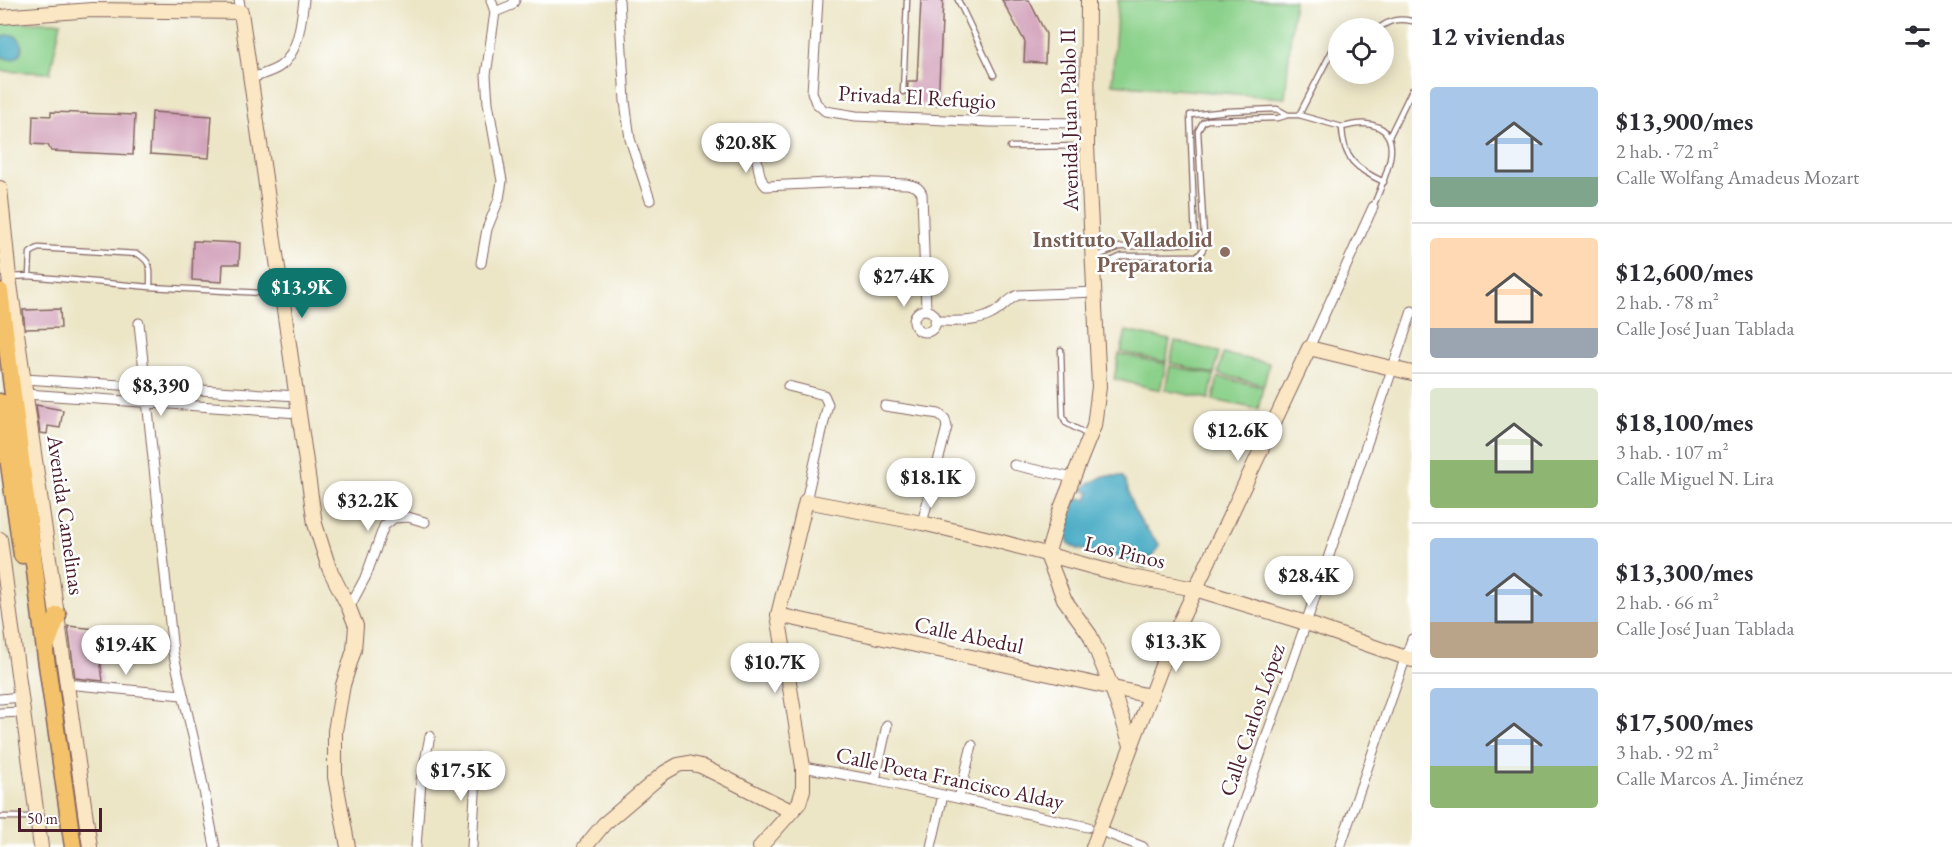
<!DOCTYPE html>
<html lang="es">
<meta charset="utf-8">
<style>
:root{--surface:#fff;--page:#f2f2f3;--text:#2b2b33;--muted:#7c7c81;--line:#e1e1e2;--accent:#0f766e}
body{margin:0;font-family:"EB Garamond",serif;background:var(--page);color:var(--text);height:100vh;display:flex;flex-direction:column;font-size:22px;white-space:nowrap}
*{box-sizing:border-box;margin:0}
p{font-size:20px;color:var(--muted)}
.icon{flex:none;width:33px;height:33px;fill:none;stroke:currentColor;stroke-width:2;stroke-linecap:round;stroke-linejoin:round}
.map{position:relative;flex:1;overflow:hidden}
.details{display:flex;flex-direction:column;background:var(--surface);width:540px}
.details>*{flex:none}
.buttons{position:absolute;left:1328px;top:18px;display:grid;gap:12px}
.buttons a{display:grid;place-items:center;width:66px;height:66px;border-radius:50%;background:var(--surface);box-shadow:0 3px 15px #0003;font-size:30px}
.scale{position:absolute;left:18px;bottom:15px;width:84px;box-sizing:border-box;padding-left:6px;border:3px solid #4a1f2b;border-top:0;font-size:16px;line-height:21px;white-space:nowrap;color:#4a1f2b;-webkit-text-stroke:4px #fff;paint-order:stroke}
.price{position:absolute;translate:-50% -51px;padding:0 14px;border-radius:21px;background:#fff;color:#222;font-size:20px;line-height:39px;filter:drop-shadow(0 2px 3px #0008)}
.price::after{content:'';position:absolute;left:50%;top:36px;width:18px;height:14px;margin-left:-9px;background:inherit;clip-path:polygon(0 0,100% 0,50% 100%)}
.price.active{background:var(--accent);color:#fff}
ul{padding:0;list-style:none}
li{display:flex;align-items:center;gap:18px;height:150px;padding:0 18px}
li+li{border-top:2px solid var(--line)}
li span{display:grid;place-items:center;flex:none;width:168px;height:120px;border-radius:6px;color:#555}
li>.icon{margin-inline-start:auto}
span .icon{width:72px;height:72px;fill:#fffc;stroke-width:1}
li b{font-size:26px}
h2{display:flex;justify-content:space-between;align-items:center;height:72px;padding:0 18px;font-size:26px}
main{display:flex;flex:1;min-height:0}
.map>svg:first-child{display:block}
.green{fill:#8cd18b;stroke:#6b785b;stroke-width:1.5}
.water{fill:#42a9c2;stroke:#466476;stroke-width:1.5}
.building{fill:#d2a1ba}
.lines{fill:none;stroke-linecap:round;stroke-linejoin:round}
.lane-casing{stroke:#836461;stroke-width:7}
.street-casing{stroke:#836461;stroke-width:11}
.secondary-casing{stroke:#836461;stroke-width:16}
.highway-casing{stroke:#836461;stroke-width:19}
.lane{stroke:#fff;stroke-width:4.5}
.street{stroke:#fff;stroke-width:9}
.secondary{stroke:#fbe7c3;stroke-width:14}
.highway{stroke:#f4c26a;stroke-width:16}
.education-dot{fill:#8d6e63;stroke:#fff;stroke-width:2}
.labels{text-anchor:middle;dominant-baseline:central;stroke-width:5;stroke-linejoin:round;paint-order:stroke}
.street-label{font-size:22px;fill:#4a1f2b;stroke:#fff}
.education-label{font-size:22px;font-weight:bold;fill:#785e54;stroke:#fff;text-anchor:end}
</style>
<main>
<div class="map">
<svg width="1412" height="847" viewBox="0 0 1412 847">
<rect width="100%" height="100%" fill="#fff"/>
<filter id="ink" filterUnits="userSpaceOnUse"><feTurbulence type="fractalNoise" baseFrequency=".0167" numOctaves="2"/><feDisplacementMap in="SourceGraphic" scale="12" xChannelSelector="R" yChannelSelector="G"/><feConvolveMatrix kernelMatrix="1 2 1 2 8 2 1 2 1" color-interpolation-filters="sRGB"/></filter>
<filter id="wash" filterUnits="userSpaceOnUse"><feTurbulence type="fractalNoise" baseFrequency=".008" numOctaves="4" result="noise"/><feDisplacementMap in="SourceGraphic" scale="24" xChannelSelector="R" yChannelSelector="G"/><feGaussianBlur stdDeviation="1.35" result="paint"/><feColorMatrix in="noise" values="0 0 0 0 0 0 0 0 0 0 0 0 0 0 0 0 0 1.4 0 .05"/><feComposite in="paint" operator="in"/></filter>
<g filter="url(#wash)">
<rect width="100%" height="100%" fill="#ece5c6"/>
<path class="green" d="M 1118,0 L 1294,0 L 1285,98 L 1112,84 Z
M 0,22 L 61,22 L 50,73 L 0,71 Z
M 1126,331 L 1170,340 L 1166,362 L 1121,352 Z
M 1175,341 L 1219,352 L 1214,374 L 1170,363 Z
M 1119,354 L 1166,364 L 1160,390 L 1114,379 Z
M 1223,354 L 1269,363 L 1264,385 L 1218,374 Z
M 1170,366 L 1214,375 L 1209,399 L 1165,390 Z
M 1218,377 L 1263,387 L 1258,409 L 1213,400 Z"/>
<path class="water" d="M-2 47a12 12 0 1 1 24 0a12 12 0 1 1-24 0Z
M 1104,476 L 1122,476 C 1130,487 1127,492 1132,504 C 1137,519 1149,532 1160,545 L 1145,568 L 1116,557 L 1078,549 L 1069,544 L 1066,536 L 1075,500 L 1081,498 L 1087,500 L 1090,492 L 1082,490 L 1088,484 Z"/>
<g id="blocks">
<path class="building" d="M 921,0 L 943,0 L 938,105 L 907,104 L 908,81 L 917,81 Z
M 1002,0 L 1029,0 L 1046,34 L 1045,63 L 1024,62 L 1025,42 Z
M 51,112 L 135,115 L 133,155 L 51,151 L 48,145 L 32,144 L 33,115 L 51,116 Z
M 152,112 L 212,116 L 209,158 L 150,154 Z
M 193,241 L 240,243 L 239,264 L 223,264 L 222,282 L 192,280 Z
M 60,309 L 61,328 L 25,329 L 23,310 Z
M 36,405 L 63,410 L 60,428 L 48,426 L 47,434 L 40,433 Z
M 68,626 L 96,629 L 103,681 L 75,678 Z"/>
</g>
</g>
<g filter="url(#ink)">
<use href="#blocks" fill-opacity="0" stroke="#836461" stroke-width="1.5"/>
<g class="lines">
<defs>
<path id="lane" d="M 958,0 L 994,75
M 1361,28 L 1373,28
M 1379,28 C 1390,20 1398,18 1412,21
M 903,92 L 907,0
M 1299,115 L 1338,39
M 1389,137 L 1412,90
M 1010,147 L 1085,146
M 1373,207 C 1382,183 1412,128 1366,124 C 1358,123 1349,126 1342,127 C 1343,159 1356,169 1384,182
M 1095,257 L 1120,247 L 1193,243 L 1195,241 L 1190,115 L 1228,111 L 1277,109 L 1288,115 L 1299,115 L 1342,127
M 1096,268 L 1122,256 L 1196,256 C 1205,252 1204,245 1204,237 L 1198,131 L 1203,122 L 1208,120 L 1278,118 L 1288,115
M 29,276 L 30,253 L 38,248 L 138,254 C 153,263 150,271 150,287
M 10,277 L 29,276 L 150,287 L 280,294
M 1061,350 L 1063,416 L 1066,423 L 1088,435
M 0,817 L 36,817"/>
<path id="street" d="M 239,0 L 241,12
M 619,0 L 625,101 L 630,139 L 650,200
M 818,0 L 812,92 L 816,103 L 825,111 L 856,116 L 991,122 L 1087,123
M 495,12 L 512,5 L 515,0
M 252,78 C 260,75 271,72 279,67 C 299,54 301,21 304,0
M 754,130 C 756,143 756,178 766,186 L 848,182 L 907,184 C 915,186 919,187 922,194 L 926,309
M 481,263 L 487,229 L 499,199 L 502,181 L 488,103 L 486,75 L 495,12 L 491,0
M914 321a11 11 0 1 1 22 0a11 11 0 1 1-22 0Z
M 935,321 C 953,321 976,323 992,314 C 1002,309 1008,299 1018,295 L 1096,292
M 139,323 L 173,652 L 195,745 L 215,847
M 1309,348 L 1373,207
M 24,379 L 297,396
M 788,386 L 824,395 L 828,404 L 806,501
M 26,394 L 298,413
M 885,406 L 939,414 L 945,419 L 947,427 L 922,523
M 1014,465 L 1073,478
M 349,608 L 366,576 L 384,526 L 394,518 L 408,517 L 425,522
M 67,684 L 182,695
M 0,699 L 21,697
M 0,713 L 23,712
M 803,767 L 875,780 L 1088,827
M 875,780 L 887,725
M 959,798 L 972,745
M 1099,830 L 1143,847
M 416,847 L 421,781 L 430,736
M 472,847 L 477,758
M 931,847 L 943,795
M 1228,847 L 1306,623 L 1412,311
M 1340,847 L 1412,639"/>
<path id="secondary" d="M 0,17 L 92,10 L 241,12 L 315,524 L 329,568 L 349,608 L 356,626 L 354,650 L 343,685 L 335,731 L 335,777 L 348,847
M 0,188 L 9,277 L 90,847
M 0,539 L 41,847
M 1047,555 L 1061,508 L 1094,426 L 1099,387 L 1087,146 L 1088,0
M 1047,555 L 1064,599 L 1090,635 L 1112,688 L 1131,745
M 778,615 L 1150,696
M 585,847 L 604,824 L 664,773 L 678,765 L 688,763 L 701,766 L 791,811
M 760,847 L 799,803 L 803,790 L 803,767 L 778,615 L 806,501 L 922,523 L 998,541 L 1126,576 L 1195,589 L 1306,623 L 1412,660
M 1093,847 L 1172,639 L 1309,348 L 1412,373"/>
<path id="highway" d="M 0,291 L 45,651 L 73,847
M 0,402 L 22,555
M 46,647 L 58,615"/>
</defs>
<use href="#lane" class="lane-casing"/>
<use href="#street" class="street-casing"/>
<use href="#secondary" class="secondary-casing"/>
<use href="#highway" class="highway-casing"/>
<use href="#lane" class="lane"/>
<use href="#street" class="street"/>
<use href="#secondary" class="secondary"/>
<use href="#highway" class="highway"/>
</g>
</g>
<circle class="education-dot" cx="1225" cy="252" r="6"/>
<g class="labels">
<g class="street-label">
<text transform="translate(917 97) rotate(3)">Privada El Refugio</text>
<text transform="translate(1069 120) rotate(-91)">Avenida Juan Pablo II</text>
<text transform="translate(66 515) rotate(82)">Avenida Camelinas</text>
<text transform="translate(1125 552) rotate(13)">Los Pinos</text>
<text transform="translate(969 635) rotate(12)">Calle Abedul</text>
<text transform="translate(1252 720) rotate(-71)">Calle Carlos López</text>
<text transform="translate(950 778) rotate(12)">Calle Poeta Francisco Alday</text>
</g>
<g class="education-label">
<text x="1213" y="239">Instituto Valladolid<tspan x="1213" dy="25">Preparatoria</tspan></text>
</g>
</g>
</svg>
<div class="buttons">
<a><svg class="icon" aria-label="locate" viewBox="0 0 24 24"><circle cx="12" cy="12" r="6"/><path d="M12 2v4M12 18v4M2 12h4M18 12h4"/></svg></a>
</div>
<div class="scale">50 m</div>
<b class="price" style="left:746px;top:174px">$20.8K</b>
<b class="price" style="left:904px;top:308px">$27.4K</b>
<b class="price active" style="left:302px;top:319px">$13.9K</b>
<b class="price" style="left:161px;top:417px">$8,390</b>
<b class="price" style="left:1238px;top:462px">$12.6K</b>
<b class="price" style="left:931px;top:509px">$18.1K</b>
<b class="price" style="left:368px;top:532px">$32.2K</b>
<b class="price" style="left:1309px;top:607px">$28.4K</b>
<b class="price" style="left:1176px;top:673px">$13.3K</b>
<b class="price" style="left:126px;top:676px">$19.4K</b>
<b class="price" style="left:775px;top:694px">$10.7K</b>
<b class="price" style="left:461px;top:802px">$17.5K</b>
</div>
<section class="details">
<h2>12 viviendas<svg class="icon" aria-label="filters" viewBox="0 0 24 24"><path d="M4 7h16M4 17h16"/><circle cx="9" cy="7" r="2"/><circle cx="15" cy="17" r="2"/></svg></h2>
<ul>
<li><span style="background:linear-gradient(#a9c7e8 75%,#7fa58c 0)"><svg class="icon" aria-label="home" viewBox="0 0 24 24"><path d="M3 11l9-7 9 7M6 9v11h12V9"/></svg></span><div><b>$13,900/mes</b><p>2 hab. · 72 m²</p><p>Calle Wolfang Amadeus Mozart</p></div></li>
<li><span style="background:linear-gradient(#ffd9b3 75%,#9aa5b1 0)"><svg class="icon" aria-label="home" viewBox="0 0 24 24"><path d="M3 11l9-7 9 7M6 9v11h12V9"/></svg></span><div><b>$12,600/mes</b><p>2 hab. · 78 m²</p><p>Calle José Juan Tablada</p></div></li>
<li><span style="background:linear-gradient(#dfe7d0 60%,#8fb573 0)"><svg class="icon" aria-label="home" viewBox="0 0 24 24"><path d="M3 11l9-7 9 7M6 9v11h12V9"/></svg></span><div><b>$18,100/mes</b><p>3 hab. · 107 m²</p><p>Calle Miguel N. Lira</p></div></li>
<li><span style="background:linear-gradient(#a9c7e8 70%,#b9a48a 0)"><svg class="icon" aria-label="home" viewBox="0 0 24 24"><path d="M3 11l9-7 9 7M6 9v11h12V9"/></svg></span><div><b>$13,300/mes</b><p>2 hab. · 66 m²</p><p>Calle José Juan Tablada</p></div></li>
<li><span style="background:linear-gradient(#a9c7e8 65%,#8fb573 0)"><svg class="icon" aria-label="home" viewBox="0 0 24 24"><path d="M3 11l9-7 9 7M6 9v11h12V9"/></svg></span><div><b>$17,500/mes</b><p>3 hab. · 92 m²</p><p>Calle Marcos A. Jiménez</p></div></li>
</ul>
</section>
</main>
